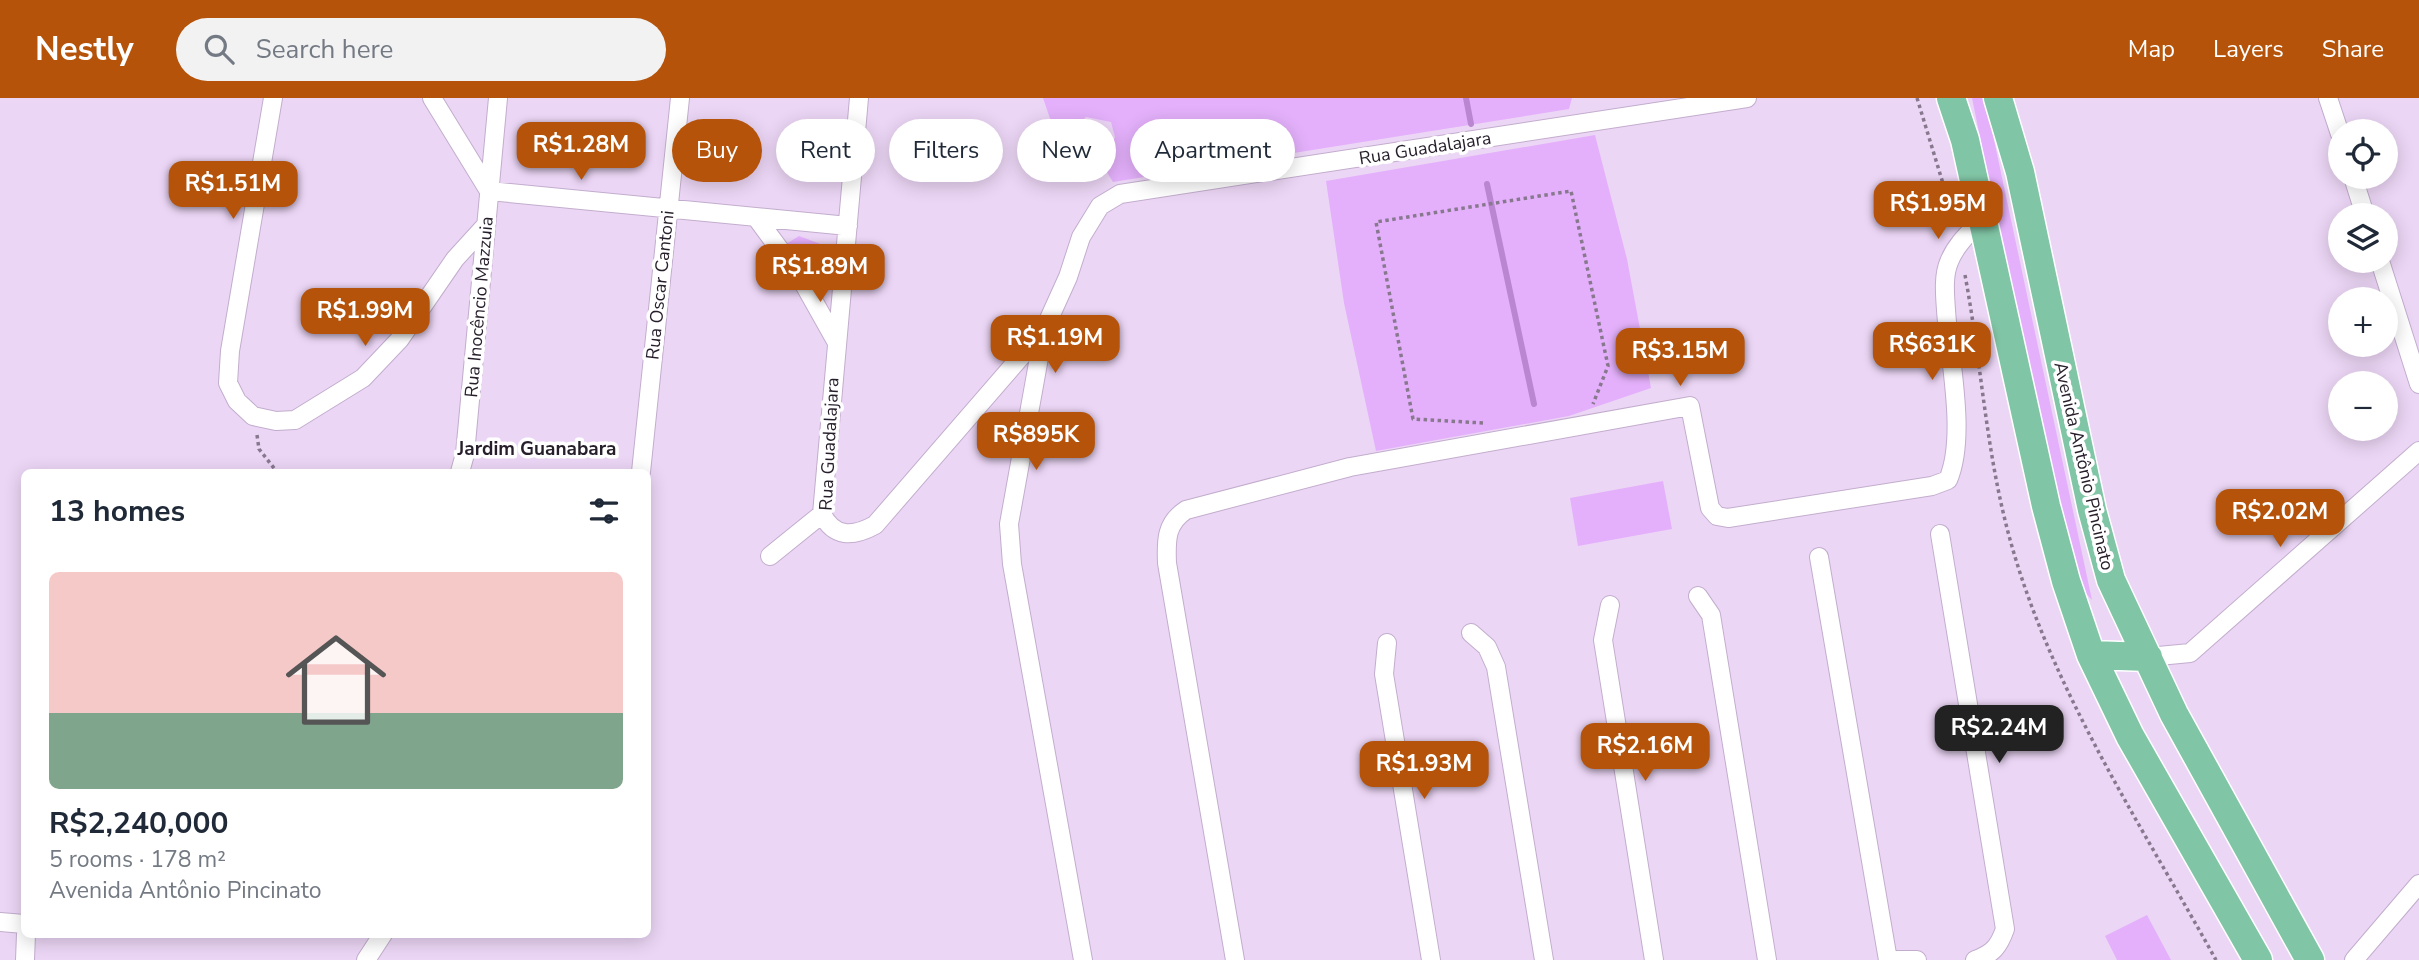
<!DOCTYPE html>
<meta charset="utf-8">
<style>
:root{--surface:#fff;--page:#f2f2f3;--text:#1f2937;--muted:#747a83;--line:#e0e1e3;--accent:#b45309}
body{margin:0;font-family:"Nunito Sans",sans-serif;background:var(--page);color:var(--text);height:100vh;display:flex;flex-direction:column;font-size:26px;white-space:nowrap}
*{box-sizing:border-box;margin:0}
p{font-size:23px;color:var(--muted)}
.icon{flex:none;width:38px;height:38px;fill:none;stroke:currentColor;stroke-width:2;stroke-linecap:round;stroke-linejoin:round}
.map{position:relative;flex:1;overflow:hidden}
.drawer{position:absolute;left:21px;top:371px;width:630px;height:469px;display:flex;flex-direction:column;background:var(--surface);border-radius:10px;box-shadow:0 4px 18px #0003}
.drawer>*{flex:none}
.hud{position:absolute;left:672px;top:21px;width:665px;height:63px;display:flex;gap:14px}
.fabs{position:absolute;left:2328px;top:21px;display:grid;gap:14px}
.fabs a{display:grid;place-items:center;width:70px;height:70px;border-radius:50%;background:var(--surface);box-shadow:0 4px 18px #0003;font-size:35px}
.price{position:absolute;translate:-50% -60px;padding:0 16px;border-radius:14px;background:var(--accent);color:#fff;font-size:23px;line-height:46px;filter:drop-shadow(0 2px 4px #0008)}
.price::after{content:'';position:absolute;left:50%;top:42px;width:21px;height:16px;margin-left:-10px;background:inherit;clip-path:polygon(0 0,100% 0,50% 100%)}
.price.current{background:#222;color:#fff}
ul{padding:0;list-style:none}
li{display:grid;align-content:center;gap:14px;height:371px;padding:0 28px}
li+li{border-top:2px solid var(--line)}
li span{display:grid;place-items:center;height:217px;border-radius:10px;color:#555}
li>.icon{margin-inline-start:auto}
span .icon{width:126px;height:126px;fill:#fffc;stroke-width:1}
li b{font-size:30px}
h2{display:flex;justify-content:space-between;align-items:center;height:84px;padding:0 28px;font-size:30px}
.pill{padding:0 24px;border-radius:32px;background:var(--surface);box-shadow:0 4px 18px #0003;font-size:24px;line-height:63px}
.pill.current{background:var(--accent);color:#fff}
header{display:flex;align-items:center;gap:42px;box-sizing:border-box;height:98px;padding:0 35px;background:var(--accent);color:#fff}
header strong{font-size:33px}
nav{display:flex;gap:38px;margin-inline-start:auto;font-size:24px}
.search{width:490px;height:63px;background:var(--page);display:flex;align-items:center;gap:18px;box-sizing:border-box;padding:0 24px;border-radius:38px;color:var(--muted);font-size:26px}
.map>svg:first-child{display:block}
.green{fill:#e4b0fb}
.lines{fill:none;stroke-linecap:round;stroke-linejoin:round}
.stream{stroke:#ba85d1;stroke-width:6}
.street-casing{stroke:#c3adcd;stroke-width:20}
.primary-casing{stroke:#fff;stroke-width:31}
.path{stroke:#87788e;stroke-width:3.5;stroke-dasharray:3.5 3.5;stroke-linecap:butt}
.street{stroke:#fff;stroke-width:18}
.primary{stroke:#80c5a5;stroke-width:28}
.labels{text-anchor:middle;dominant-baseline:central;stroke-width:7;stroke-linejoin:round;paint-order:stroke}
.street-label{font-size:18px;fill:#261e2a;stroke:#fff}
.neighbourhood-label{font-size:19px;font-weight:bold;fill:#261e2a;stroke:#fff}
</style>
<header>
<strong>Nestly</strong>
<div class="search"><svg class="icon" aria-label="search" viewBox="0 0 24 24"><circle cx="10" cy="10" r="6"/><path d="M15 15l6 6"/></svg>Search here</div>
<nav><a>Map</a><a>Layers</a><a>Share</a></nav>
</header>
<div class="map">
<svg width="2419" height="862" viewBox="0 0 2419 862">
<rect width="100%" height="100%" fill="#ecd6f6"/>
<path class="green" d="M 1043,0 L 1572,0 L 1569,11 L 1113,84 L 1103,68 L 1115,39 L 1111,24 L 1086,19 L 1068,38 L 1054,32 Z
M 1972,0 L 1984,0 L 1987,9 L 2092,502 L 2070,478 Z
M 1595,37 L 1627,161 L 1651,290 L 1569,318 L 1376,353 L 1344,205 L 1326,83 Z
M 799,138 L 834,151 L 813,191 L 783,148 Z
M 1663,383 L 1672,431 L 1578,448 L 1570,400 Z
M 2147,817 L 2171,862 L 2117,862 L 2105,838 Z"/>
<g class="lines">
<path class="stream" d="M 1466,0 L 1471,26
M 1487,86 L 1534,306"/>
<defs>
<path id="street" d="M 273,0 L 230,253 L 228,285 L 237,303 L 253,318 L 276,323 L 295,322 L 363,280 L 400,241 L 455,161 L 486,127
M 432,0 L 489,93 L 848,128
M 859,0 L 822,416 C 834,440 853,439 875,427 L 1044,232 L 1068,179 L 1081,139 L 1100,108 L 1120,96 L 1747,0
M 2328,0 L 2340,36
M 2353,79 L 2365,117
M 758,122 L 800,179 L 836,243
M 2380,163 L 2419,286
M 1044,232 L 1009,426 L 1012,466 L 1083,862
M 460,374 L 465,356 L 498,0
M 641,374 L 680,0
M 1940,436 L 2005,831 C 1999,848 1993,856 1975,862
M 770,458 L 822,416
M 1819,459 L 1888,862
M 1698,498 L 1711,517 L 1767,862
M 1610,507 L 1603,542 L 1654,862
M 1471,535 L 1487,549 L 1496,569 L 1544,862
M 1387,545 L 1384,576 L 1431,862
M 2148,559 L 2190,555 L 2419,353
M 0,824 L 24,826
M 25,862 L 26,836
M 366,862 L 383,836
M 1235,862 L 1167,465 C 1166,442 1166,425 1186,412 L 1350,369 L 1690,308 L 1710,410 L 1717,418 L 1728,420 L 1932,388 L 1948,382 C 1967,338 1949,260 1946,212 C 1945,197 1943,178 1949,164 C 1956,146 1969,135 1982,122
M 1897,862 L 1917,862
M 2354,862 L 2419,786"/>
<path id="primary" d="M 1951,0 L 1965,42 L 2046,408 L 2066,483 L 2091,557 L 2130,638 L 2258,862
M 1998,0 L 2020,74 L 2092,412 L 2111,482 L 2174,616 L 2310,862
M 2091,557 L 2148,559"/>
</defs>
<use href="#street" class="street-casing"/>
<use href="#primary" class="primary-casing"/>
<path class="path" d="M 1917,0 L 1955,125
M 1965,177 C 1980,257 1985,339 2004,418 C 2042,578 2137,719 2216,862
M 1483,325 L 1413,321 L 1376,124 L 1571,93 L 1608,268 L 1593,306
M 257,337 L 259,351 L 277,374"/>
<use href="#street" class="street"/>
<use href="#primary" class="primary"/>
</g>
<g class="labels">
<g class="street-label">
<text transform="translate(1425 50) rotate(-9)">Rua Guadalajara</text>
<text transform="translate(660 187) rotate(-84)">Rua Oscar Cantoni</text>
<text transform="translate(479 209) rotate(-85)">Rua Inocêncio Mazzuia</text>
<text transform="translate(829 346) rotate(-87)">Rua Guadalajara</text>
<text transform="translate(2084 368) rotate(77)">Avenida Antônio Pincinato</text>
</g>
<g class="neighbourhood-label">
<text x="537" y="351">Jardim Guanabara</text>
</g>
</g>
</svg>
<div class="fabs">
<a><svg class="icon" aria-label="locate" viewBox="0 0 24 24"><circle cx="12" cy="12" r="6"/><path d="M12 2v4M12 18v4M2 12h4M18 12h4"/></svg></a>
<a><svg class="icon" aria-label="layers" viewBox="0 0 24 24"><path d="M12 4l9 5-9 5-9-5zM3 14l9 5 9-5"/></svg></a>
<a>+</a>
<a>−</a>
</div>
<b class="price" style="left:581px;top:84px">R$1.28M</b>
<b class="price" style="left:233px;top:123px">R$1.51M</b>
<b class="price" style="left:1938px;top:143px">R$1.95M</b>
<b class="price" style="left:820px;top:206px">R$1.89M</b>
<b class="price" style="left:365px;top:250px">R$1.99M</b>
<b class="price" style="left:1055px;top:277px">R$1.19M</b>
<b class="price" style="left:1932px;top:284px">R$631K</b>
<b class="price" style="left:1680px;top:290px">R$3.15M</b>
<b class="price" style="left:1036px;top:374px">R$895K</b>
<b class="price" style="left:2280px;top:451px">R$2.02M</b>
<b class="price current" style="left:1999px;top:667px">R$2.24M</b>
<b class="price" style="left:1645px;top:685px">R$2.16M</b>
<b class="price" style="left:1424px;top:703px">R$1.93M</b>
<div class="hud">
<a class="pill current">Buy</a>
<a class="pill">Rent</a>
<a class="pill">Filters</a>
<a class="pill">New</a>
<a class="pill">Apartment</a>
</div>
<section class="drawer">
<h2>13 homes<svg class="icon" aria-label="filters" viewBox="0 0 24 24"><path d="M4 7h16M4 17h16"/><circle cx="9" cy="7" r="2"/><circle cx="15" cy="17" r="2"/></svg></h2>
<ul>
<li><span style="background:linear-gradient(#f6c9c9 65%,#7fa58c 0)"><svg class="icon" aria-label="home" viewBox="0 0 24 24"><path d="M3 11l9-7 9 7M6 9v11h12V9"/></svg></span><div><b>R$2,240,000</b><p>5 rooms · 178 m²</p><p>Avenida Antônio Pincinato</p></div></li>
</ul>
</section>
</div>
